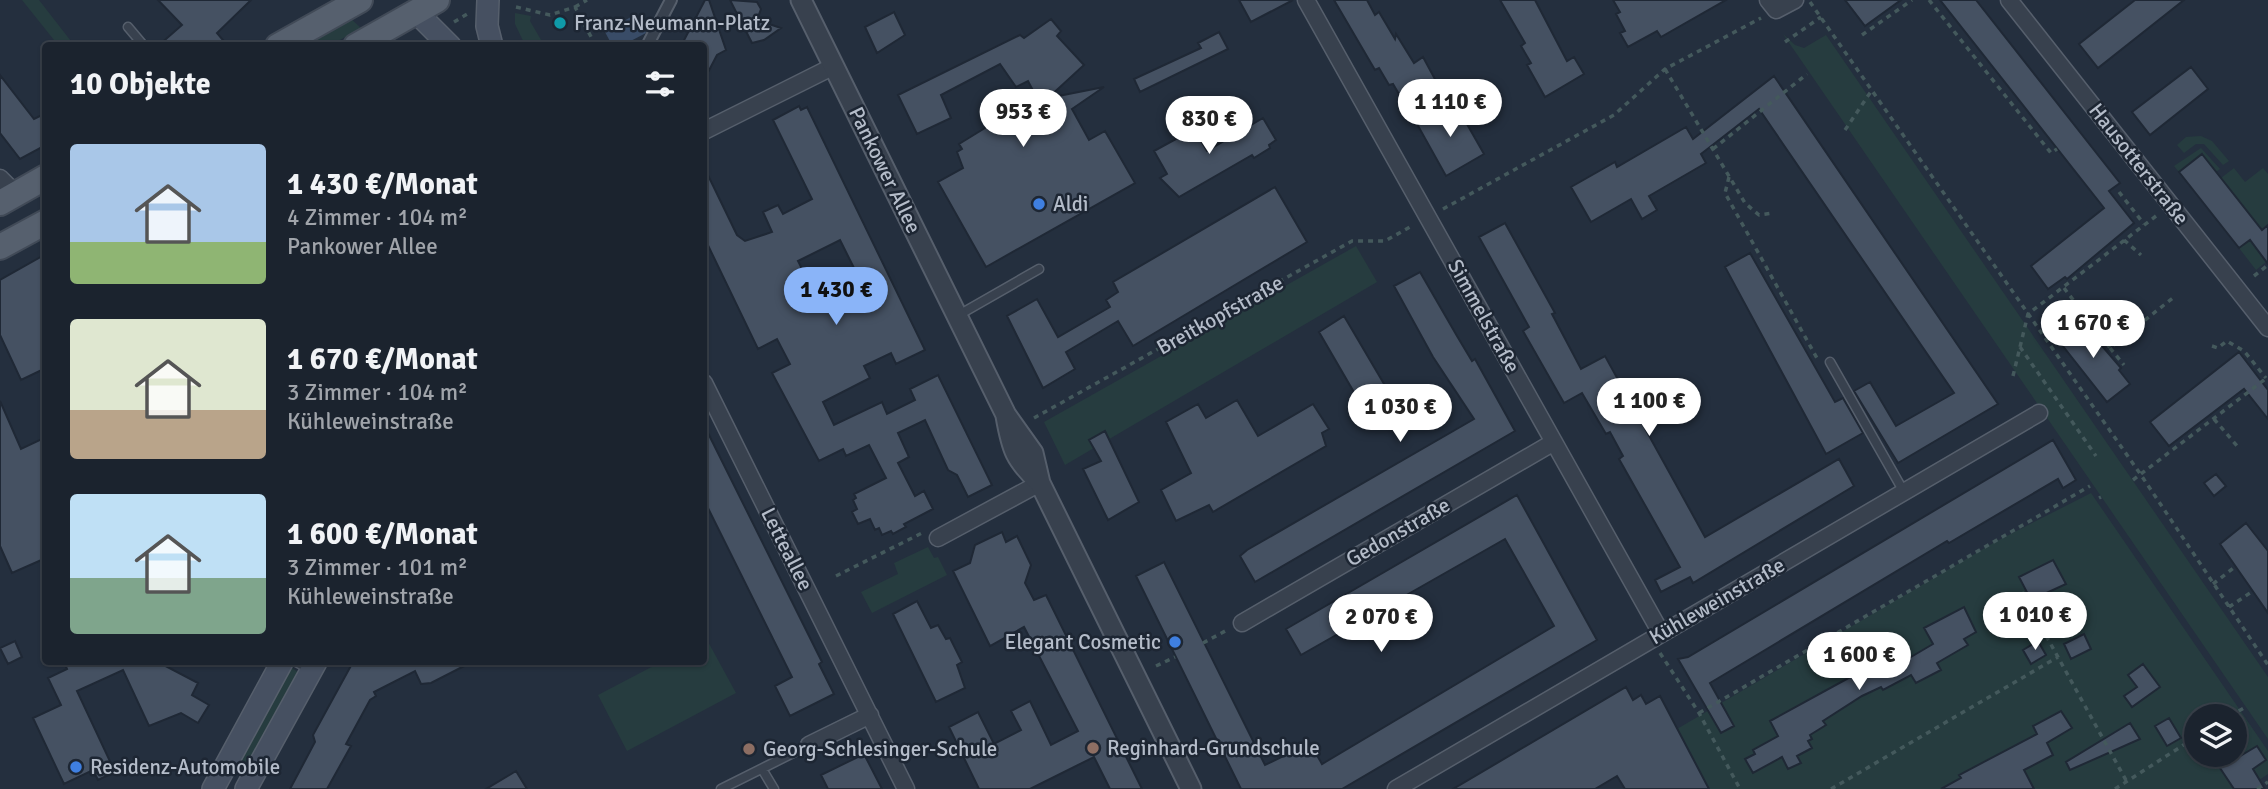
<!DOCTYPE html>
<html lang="de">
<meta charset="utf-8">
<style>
:root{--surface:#1b232e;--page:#282f3a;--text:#f1f3f6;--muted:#a0a4aa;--line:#39404a;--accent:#8ab4f8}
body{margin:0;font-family:Signika,sans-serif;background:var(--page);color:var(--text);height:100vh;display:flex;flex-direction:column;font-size:26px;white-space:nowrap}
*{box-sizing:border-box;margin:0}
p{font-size:23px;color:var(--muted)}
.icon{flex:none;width:38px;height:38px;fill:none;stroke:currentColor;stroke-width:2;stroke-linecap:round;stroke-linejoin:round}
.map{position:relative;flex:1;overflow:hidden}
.panel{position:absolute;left:42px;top:42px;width:665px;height:623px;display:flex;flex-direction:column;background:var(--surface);border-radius:7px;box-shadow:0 2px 5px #0004,0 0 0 2px var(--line)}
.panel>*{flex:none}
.controls{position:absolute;left:2184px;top:704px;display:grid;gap:14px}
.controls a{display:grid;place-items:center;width:63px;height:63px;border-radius:50%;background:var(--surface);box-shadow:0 2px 5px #0004,0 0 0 2px var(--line);font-size:35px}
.price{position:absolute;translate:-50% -60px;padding:0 16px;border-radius:24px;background:#fff;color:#222;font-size:23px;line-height:46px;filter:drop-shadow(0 2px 4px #0008)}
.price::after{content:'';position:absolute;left:50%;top:42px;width:21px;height:16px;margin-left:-10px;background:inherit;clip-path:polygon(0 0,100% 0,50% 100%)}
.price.selected{background:var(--accent);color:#111}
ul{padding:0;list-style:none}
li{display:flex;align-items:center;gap:21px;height:175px;padding:0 28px}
li span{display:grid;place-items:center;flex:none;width:196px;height:140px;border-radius:7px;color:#555}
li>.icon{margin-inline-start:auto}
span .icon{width:84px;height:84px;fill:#fffc;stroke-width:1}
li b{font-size:30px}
h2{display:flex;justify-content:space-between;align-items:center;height:84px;padding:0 28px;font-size:30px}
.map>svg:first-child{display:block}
.green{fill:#263c3f;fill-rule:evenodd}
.water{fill:#394c67}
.building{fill:#455162;stroke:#1f2835;stroke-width:2;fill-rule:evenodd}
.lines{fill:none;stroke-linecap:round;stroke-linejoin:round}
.service-casing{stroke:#565f6c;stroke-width:11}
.pedestrian-casing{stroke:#565f6c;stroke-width:14}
.minor-casing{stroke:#565f6c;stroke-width:19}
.tertiary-casing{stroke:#565f6c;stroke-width:23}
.secondary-casing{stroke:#565f6c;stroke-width:24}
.primary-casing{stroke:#414a57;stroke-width:28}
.path{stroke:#44595c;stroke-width:3.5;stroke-dasharray:5 5;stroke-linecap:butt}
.service{stroke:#38414e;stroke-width:8}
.pedestrian{stroke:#38414e;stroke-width:10}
.minor{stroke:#38414e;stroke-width:16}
.tertiary{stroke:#38414e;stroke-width:19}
.secondary{stroke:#465061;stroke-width:21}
.primary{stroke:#56606e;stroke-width:24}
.culture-dot{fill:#0f9aa8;stroke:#1d2633;stroke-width:2.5}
.shop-dot{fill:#3f7fe0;stroke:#1d2633;stroke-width:2.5}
.education-dot{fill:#8d6e63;stroke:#1d2633;stroke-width:2.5}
.labels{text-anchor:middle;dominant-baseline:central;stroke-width:5;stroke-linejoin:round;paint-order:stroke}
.poi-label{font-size:21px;fill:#b4bcc9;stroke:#1d2633;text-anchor:start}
.street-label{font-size:21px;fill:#b4bcc9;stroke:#1d2633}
</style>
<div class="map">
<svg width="2268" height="789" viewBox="0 0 2268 789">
<rect width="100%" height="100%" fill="#242f3e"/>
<path class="green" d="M 22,0 L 39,0 L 74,45 L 58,45 Z
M 515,13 L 531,16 L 530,21 L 544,45 L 525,45 L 515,24 Z
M 350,18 L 361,28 L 331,45 L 301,46 Z
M 1783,34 L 1795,45 L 1804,48 L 1826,35 L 2268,677 L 2268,739 Z
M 2201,136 L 2212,141 L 2229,161 L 2223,165 L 2204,144 L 2196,144 L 2184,153 L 2177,145 L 2186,137 Z
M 2201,148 L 2220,169 L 2216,172 L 2179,172 L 2174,166 Z
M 2234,168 L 2245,182 L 2263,168 L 2268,174 L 2268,225 L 2262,230 L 2221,178 Z
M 2250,240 L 2266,262 L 2256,270 L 2239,248 Z
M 1356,246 L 1377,282 L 1065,465 L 1044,422 Z
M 2091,493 L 2268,751 L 2268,774 L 2246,789 L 1709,789 L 1677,729 L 1995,542 ZM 2196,716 L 2235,716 L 2235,754 L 2196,754 Z
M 928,547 L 934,558 L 938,557 L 947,575 L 872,613 L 861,592 L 898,574 L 894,563 Z
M 706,638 L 736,693 L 627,751 L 598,695 L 661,662 L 704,662 L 704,639 Z
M 291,667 L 299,673 L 245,773 L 233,767 Z"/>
<path class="water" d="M 636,14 L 646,33 L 623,45 L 612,45 L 605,32 Z"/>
<path class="building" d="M 158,0 L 251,0 L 217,33 L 228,46 L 158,46 L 182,25 Z
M 705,0 L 709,0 L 726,50 L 717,55 L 704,80 L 704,46 L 681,46 Z
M 730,0 L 757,2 L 761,9 L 757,20 L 781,28 L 764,40 L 752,43 Z
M 1239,0 L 1293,0 L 1251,22 Z
M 1334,0 L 1367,0 L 1375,15 L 1379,12 L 1395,39 L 1396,34 L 1414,63 L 1423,57 L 1436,81 L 1403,101 L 1393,84 L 1389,85 L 1379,68 L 1375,70 Z
M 1500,0 L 1535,0 L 1567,61 L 1574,57 L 1584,74 L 1545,97 L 1527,65 L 1531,63 L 1521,46 L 1525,43 Z
M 1613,0 L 1726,0 L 1661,37 L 1657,31 L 1628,47 L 1620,33 L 1625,31 L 1616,14 L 1620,12 Z
M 1845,0 L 1901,0 L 1865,26 Z
M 1940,0 L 1976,0 L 2120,183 L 2109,191 L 2134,223 L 2067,279 L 2065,277 L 2048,289 L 2031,266 L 2104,208 Z
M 2135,0 L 2184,0 L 2098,68 L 2079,44 Z
M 894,12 L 905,35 L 877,53 L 865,27 Z
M 1051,19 L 1061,31 L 1057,36 L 1084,65 L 1048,98 L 1104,87 L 1072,109 L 1089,140 L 1105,131 L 1135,183 L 986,267 L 938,182 L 963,168 L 957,152 L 962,149 L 959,144 L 1027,102 L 1038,100 L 1028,81 L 1016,87 L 1000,64 L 941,95 L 951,118 L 917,134 L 898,95 L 1020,35 L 1024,38 Z
M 1219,32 L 1228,49 L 1140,92 L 1134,79 L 1201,48 L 1198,43 Z
M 2191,67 L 2208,89 L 2150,135 L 2132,112 Z
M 0,75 L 34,119 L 46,113 L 46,145 L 20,159 L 0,133 Z
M 1774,76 L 1998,404 L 1898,463 L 1854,391 L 1870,382 L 1896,426 L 1954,393 L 1759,109 L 1701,154 L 1706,163 L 1649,196 L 1657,210 L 1642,219 L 1631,199 L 1591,222 L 1571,187 L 1615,162 L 1617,167 L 1686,127 L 1693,139 Z
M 1455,103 L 1484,154 L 1446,176 L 1417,124 Z
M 799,106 L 801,110 L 807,107 L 925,350 L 896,364 L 891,353 L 864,366 L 870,378 L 823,402 L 834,425 L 882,402 L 887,414 L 915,400 L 910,389 L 938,375 L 992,485 L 968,497 L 957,475 L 948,470 L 925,420 L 898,433 L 909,457 L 898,463 L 915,496 L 924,491 L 933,509 L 904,524 L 906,527 L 893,534 L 891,531 L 882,535 L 879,528 L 875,530 L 870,519 L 858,524 L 852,512 L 857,509 L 853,500 L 856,498 L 854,494 L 886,478 L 869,445 L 846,456 L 843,449 L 819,461 L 772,373 L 790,364 L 777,339 L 758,349 L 704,237 L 704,167 L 737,235 L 745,241 L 772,232 L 763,212 L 778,205 L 783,214 L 812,199 L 773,120 ZM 840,240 L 856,272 L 848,276 L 854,287 L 820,304 L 798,261 Z
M 1263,118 L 1276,140 L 1269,145 L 1270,148 L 1254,158 L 1252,155 L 1179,197 L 1160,178 L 1167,174 L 1154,151 L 1194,129 L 1207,151 Z
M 2202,154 L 2262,230 L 2268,225 L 2268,264 L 2250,240 L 2239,248 L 2179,172 Z
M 1275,187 L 1307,242 L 1133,346 L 1118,321 L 1066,352 L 1075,369 L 1043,388 L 1007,316 L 1037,299 L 1058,337 L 1110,307 L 1106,300 L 1118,292 L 1113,282 Z
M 1505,223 L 1555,313 L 1552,314 L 1581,369 L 1605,356 L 1705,537 L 1839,459 L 1854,486 L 1693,583 L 1690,577 L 1661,592 L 1655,580 L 1680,567 L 1619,459 L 1623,456 L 1610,432 L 1606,434 L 1582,393 L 1564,403 L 1523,331 L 1529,327 L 1479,237 Z
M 1750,253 L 1835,402 L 1843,398 L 1863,433 L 1826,454 L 1725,267 Z
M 46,254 L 46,368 L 21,380 L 0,335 L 0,280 Z
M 1420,272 L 1457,336 L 1472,361 L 1475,359 L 1515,431 L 1255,582 L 1240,556 L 1247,550 L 1474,419 L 1433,357 L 1394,286 Z
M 1344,316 L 1387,389 L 1362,406 L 1319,332 Z
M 2078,318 L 2121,368 L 2119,370 L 2130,384 L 2107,402 L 2055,336 Z
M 2239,352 L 2268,390 L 2268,419 L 2244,389 L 2169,446 L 2150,422 Z
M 1237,400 L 1258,436 L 1313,404 L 1329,429 L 1322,433 L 1326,446 L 1213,512 L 1209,505 L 1176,521 L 1161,490 L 1191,473 L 1166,422 L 1198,404 L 1206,418 Z
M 0,401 L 21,449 L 46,437 L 46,558 L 12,573 L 0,546 Z
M 704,425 L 822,662 L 819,664 L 834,694 L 790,716 L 775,686 L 792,677 L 704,500 Z
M 1105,431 L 1139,502 L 1108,520 L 1083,469 L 1101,461 L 1089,440 Z
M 2053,440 L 2076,480 L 2063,488 L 2058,479 L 1949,543 L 1947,541 L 1710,683 L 1734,726 L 1721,733 L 1678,659 L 1688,657 Z
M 2216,474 L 2226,486 L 2214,496 L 2204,483 Z
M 1517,495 L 1597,640 L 1342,789 L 1241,789 L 1136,576 L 1164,562 L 1265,765 L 1310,743 L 1322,764 L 1554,626 L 1505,539 L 1301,655 L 1286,629 Z
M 2246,523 L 2268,551 L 2268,613 L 2220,544 Z
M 1002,532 L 1006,542 L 1017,536 L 1031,565 L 1025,583 L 1034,600 L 1046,595 L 1142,789 L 1110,789 L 1094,757 L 1030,789 L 979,789 L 949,727 L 978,712 L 994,744 L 1021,730 L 1011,711 L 1030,701 L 1051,745 L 1078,731 L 1024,627 L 990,646 L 953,571 L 970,563 L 975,545 Z
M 2053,560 L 2066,584 L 2031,600 L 2019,577 Z
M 917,601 L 931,628 L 938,625 L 946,639 L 950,638 L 962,662 L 957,665 L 965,688 L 936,702 L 893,614 Z
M 1964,607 L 1976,632 L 1964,639 L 1968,645 L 1937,663 L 1941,670 L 1916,683 L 1911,675 L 1883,690 L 1881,687 L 1862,696 L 1823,721 L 1826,725 L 1810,735 L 1812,739 L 1808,741 L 1812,748 L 1797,756 L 1801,763 L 1788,769 L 1782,757 L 1753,773 L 1745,759 L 1755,754 L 1753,750 L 1778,736 L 1770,721 L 1854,675 L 1895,658 L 1899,664 L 1933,644 L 1924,628 Z
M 2084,634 L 2091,649 L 2071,659 L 2064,644 Z
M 15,641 L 22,657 L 8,664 L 0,648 Z
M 2038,641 L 2046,655 L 2031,664 L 2023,650 Z
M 64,662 L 158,662 L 198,683 L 192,695 L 209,705 L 198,723 L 181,713 L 149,726 L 123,670 L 77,691 L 115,772 L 98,780 L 93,770 L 64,784 L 33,718 L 61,705 L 48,678 L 67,669 Z
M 353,662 L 472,662 L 431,683 L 421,684 L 415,671 L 374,692 L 376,696 L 370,700 L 346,744 L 351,746 L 327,789 L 290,789 L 315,742 L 313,735 Z
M 2143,664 L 2160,687 L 2132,707 L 2124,696 L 2137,687 L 2128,675 Z
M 1626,687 L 1633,700 L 1641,695 L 1646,704 L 1660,696 L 1709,789 L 1625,789 L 1617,776 L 1595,789 L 1453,789 Z
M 2061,711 L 2072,728 L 2047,743 L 2053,755 L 2024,770 L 2034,789 L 1941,789 L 1961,778 L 1959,775 L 2037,734 L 2033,726 Z
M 2169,718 L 2181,738 L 2167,746 L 2155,726 Z
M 2130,723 L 2140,739 L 2070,770 L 2066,762 Z
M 2257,746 L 2266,760 L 2253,769 L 2265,789 L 2234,789 L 2220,768 Z
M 864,754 L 882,789 L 828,789 L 821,775 Z
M 516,771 L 527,789 L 486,789 Z"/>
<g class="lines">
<defs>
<path id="service" d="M 128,27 L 144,46
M 957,316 L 1039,269
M 1830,362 L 1904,492
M 296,662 L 311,670
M 762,769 L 774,789
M 721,789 L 809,745"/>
<path id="pedestrian" d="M 647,46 L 671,0"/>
<path id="minor" d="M 1306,0 L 1661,633
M 1768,0 L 1776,10 L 1795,0
M 2009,0 L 2268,328
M 704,131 L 834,66
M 0,178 L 16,194
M 704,383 L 906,789
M 938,538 L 1040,483
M 1242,623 L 1554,442
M 809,745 L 870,715
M 1396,789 L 2039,413"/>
<path id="tertiary" d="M 801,0 L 1006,415 L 1033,453 L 1040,483 L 1191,789
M 1006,416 C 1012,450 1015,459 1040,483"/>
<path id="secondary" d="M 488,0 L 487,26 L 492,46
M 416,12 L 450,46
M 213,789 L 282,662
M 246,789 L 316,662"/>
<path id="primary" d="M 278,46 L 360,0
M 356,46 L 437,0
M 0,203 L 46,177
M 0,247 L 46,222"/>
</defs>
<use href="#service" class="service-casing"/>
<use href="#pedestrian" class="pedestrian-casing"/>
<use href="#minor" class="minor-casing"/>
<use href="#tertiary" class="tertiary-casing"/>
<use href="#secondary" class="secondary-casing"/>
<use href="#primary" class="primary-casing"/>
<path class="path" d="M 1929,0 L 2051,153 L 2057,149
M 1810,2 L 2141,475 L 2268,665
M 516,7 L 550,15 L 575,7 L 596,46
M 575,7 L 587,0
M 454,22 L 469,13
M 1862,35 L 1912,0
M 1785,42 L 1821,17
M 1665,69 L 1745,203 L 1759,215 L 1773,213
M 1845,130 L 1872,90
M 1713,149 L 1807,74
M 1729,177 L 1725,193 L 1818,360
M 2119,192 L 2144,224
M 1443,209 L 1614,115 L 1665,69 L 1761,18
M 2124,240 L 2141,255
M 2254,276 L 2268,265
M 2064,288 L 2110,348 L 2174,297
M 2212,346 L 2218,348 L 2227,341 L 2244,351 L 2266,378
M 2020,347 L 2096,456
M 2110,348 L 2124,365
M 2013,376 L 2028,314 L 2156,216
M 1034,418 L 1352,241 L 1385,241 L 1410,227
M 2214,419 L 2238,447
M 2133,480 L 2268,377
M 2099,498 L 2101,497
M 836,576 L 922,533
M 2213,584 L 2236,566
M 2022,592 L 2127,782
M 2229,607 L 2253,591
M 1203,643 L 1229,629
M 1660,653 L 1699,713 L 1740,789
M 1156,666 L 1175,657
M 1699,713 L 2090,486
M 2230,716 L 2244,708
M 1831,789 L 2058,657
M 2115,789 L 2196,737
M 2257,789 L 2268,782"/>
<use href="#service" class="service"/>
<use href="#pedestrian" class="pedestrian"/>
<use href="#minor" class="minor"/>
<use href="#tertiary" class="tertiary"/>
<use href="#secondary" class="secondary"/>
<use href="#primary" class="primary"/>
</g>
<circle class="culture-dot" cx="560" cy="23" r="7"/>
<g class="shop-dot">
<circle cx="1039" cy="204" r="7"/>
<circle cx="1175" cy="642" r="7"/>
<circle cx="76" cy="767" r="7"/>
</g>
<g class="education-dot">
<circle cx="1093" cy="748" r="7"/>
<circle cx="749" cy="749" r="7"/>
</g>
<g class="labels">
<g class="poi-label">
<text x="574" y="23">Franz-Neumann-Platz</text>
<text x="1053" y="204">Aldi</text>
<text x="1161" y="642" text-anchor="end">Elegant Cosmetic</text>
<text x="1107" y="748">Reginhard-Grundschule</text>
<text x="763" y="749">Georg-Schlesinger-Schule</text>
<text x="90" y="767">Residenz-Automobile</text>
</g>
<g class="street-label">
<text transform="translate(2139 164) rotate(52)">Hausotterstraße</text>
<text transform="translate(885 170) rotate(64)">Pankower Allee</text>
<text transform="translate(1220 315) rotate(-29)">Breitkopfstraße</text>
<text transform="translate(1484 316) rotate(61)">Simmelstraße</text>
<text transform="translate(1398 532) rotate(-30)">Gedonstraße</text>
<text transform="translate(787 549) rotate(63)">Letteallee</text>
<text transform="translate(1717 601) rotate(-30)">Kühleweinstraße</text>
</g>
</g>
</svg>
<div class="controls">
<a><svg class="icon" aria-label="layers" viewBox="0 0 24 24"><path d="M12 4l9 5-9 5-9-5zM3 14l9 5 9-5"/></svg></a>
</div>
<b class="price" style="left:1450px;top:139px">1 110 €</b>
<b class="price" style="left:1023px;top:149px">953 €</b>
<b class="price" style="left:1209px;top:156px">830 €</b>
<b class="price selected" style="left:836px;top:327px">1 430 €</b>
<b class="price" style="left:2093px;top:360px">1 670 €</b>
<b class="price" style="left:1649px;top:438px">1 100 €</b>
<b class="price" style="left:1400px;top:444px">1 030 €</b>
<b class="price" style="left:2035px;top:652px">1 010 €</b>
<b class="price" style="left:1381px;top:654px">2 070 €</b>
<b class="price" style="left:1859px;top:692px">1 600 €</b>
<section class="panel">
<h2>10 Objekte<svg class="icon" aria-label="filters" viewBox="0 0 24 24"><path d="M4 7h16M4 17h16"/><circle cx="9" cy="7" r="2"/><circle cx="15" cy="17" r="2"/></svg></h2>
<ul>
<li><span style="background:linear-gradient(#a9c7e8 70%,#8fb573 0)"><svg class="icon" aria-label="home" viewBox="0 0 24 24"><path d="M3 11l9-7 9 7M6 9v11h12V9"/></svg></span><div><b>1 430 €/Monat</b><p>4 Zimmer · 104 m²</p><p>Pankower Allee</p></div></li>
<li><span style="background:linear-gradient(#dfe7d0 65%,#b9a48a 0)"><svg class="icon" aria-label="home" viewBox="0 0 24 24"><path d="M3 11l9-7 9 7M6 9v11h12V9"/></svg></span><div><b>1 670 €/Monat</b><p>3 Zimmer · 104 m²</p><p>Kühleweinstraße</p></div></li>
<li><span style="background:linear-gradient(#bfe0f5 60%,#7fa58c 0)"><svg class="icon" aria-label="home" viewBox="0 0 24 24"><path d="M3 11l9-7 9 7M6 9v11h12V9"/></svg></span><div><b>1 600 €/Monat</b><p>3 Zimmer · 101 m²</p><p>Kühleweinstraße</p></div></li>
</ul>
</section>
</div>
